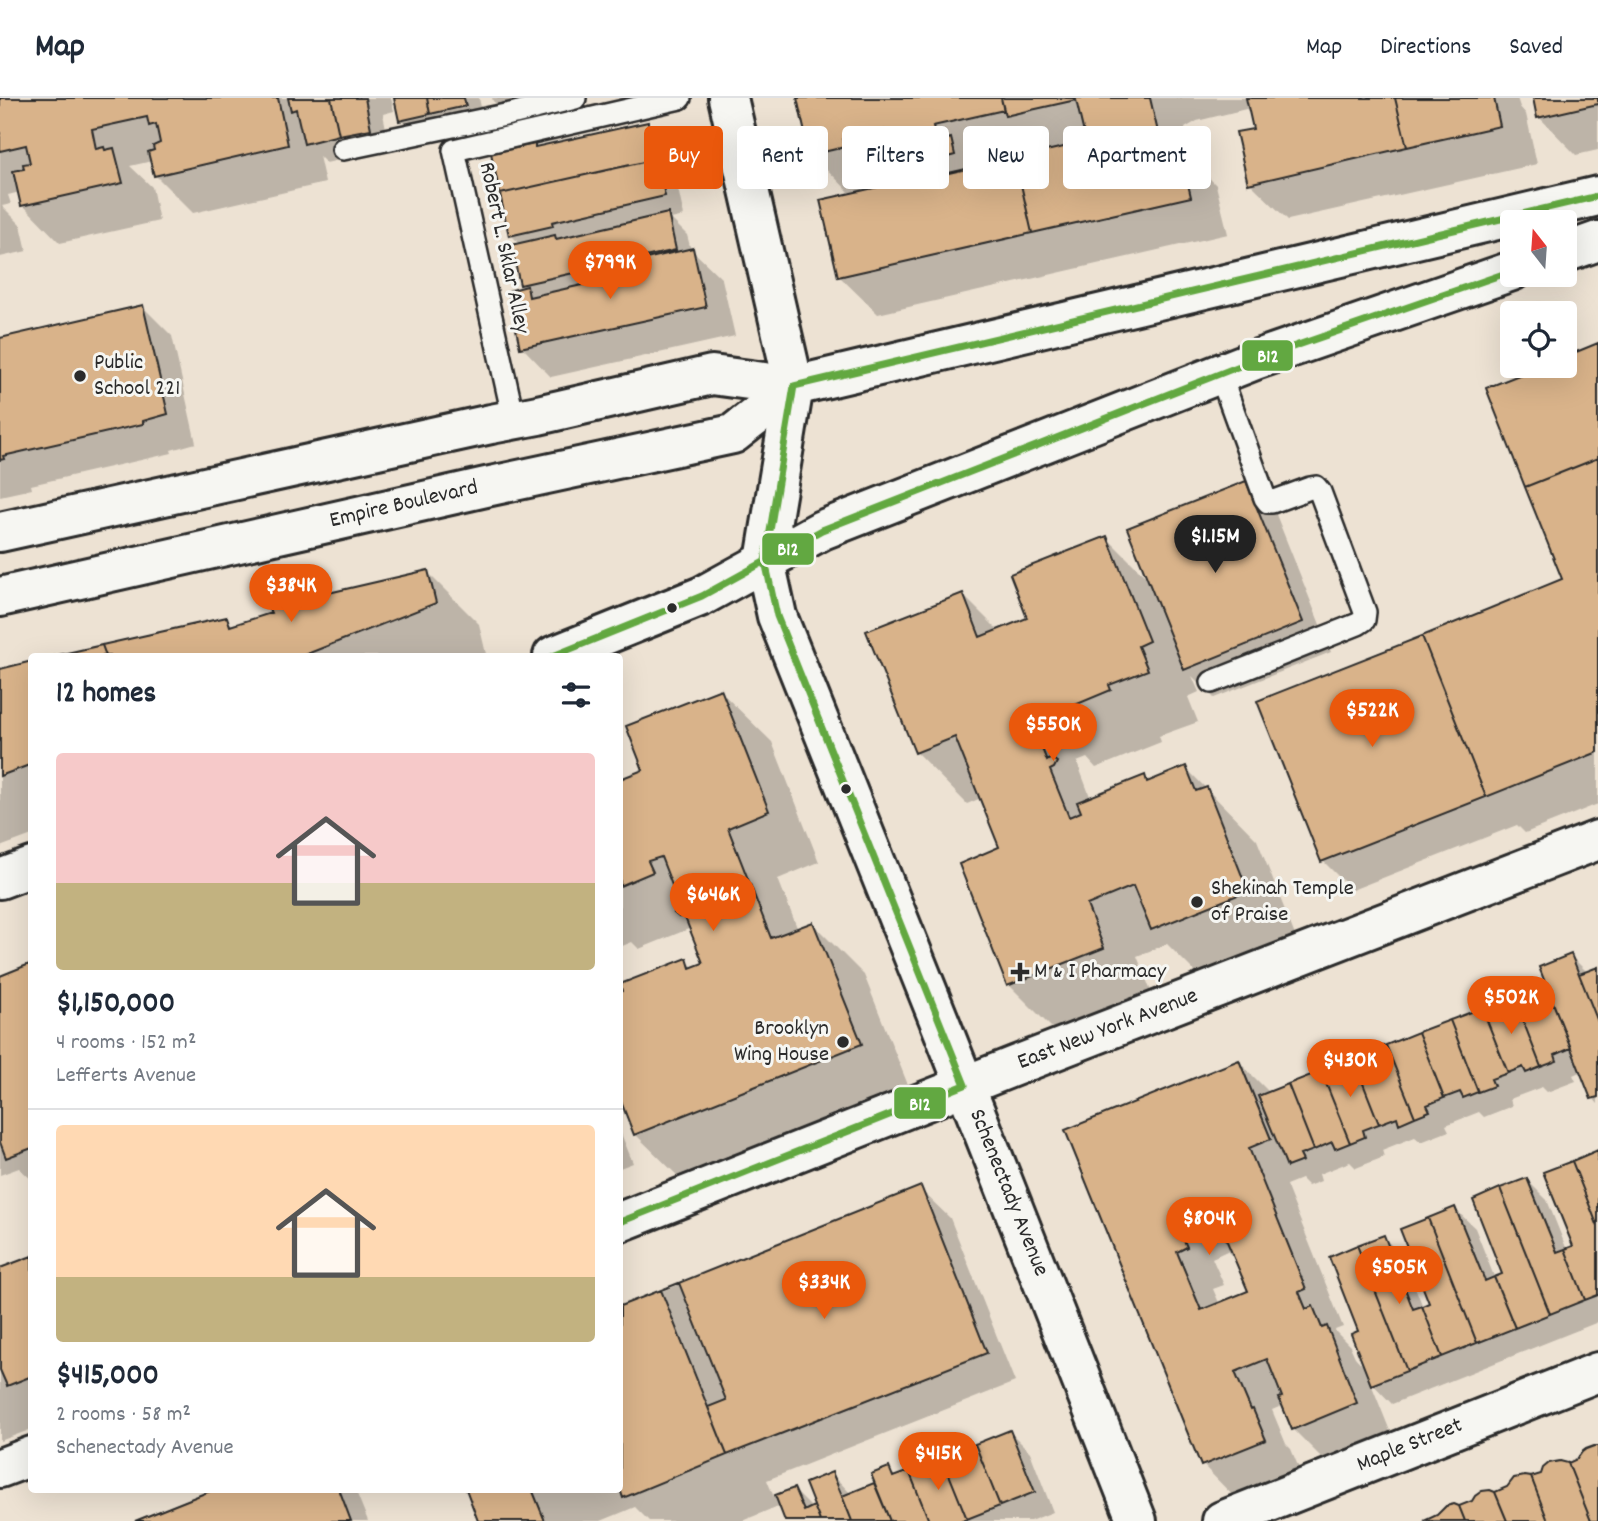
<!DOCTYPE html>
<meta charset="utf-8">
<style>
:root{--surface:#fff;--page:#f2f2f3;--text:#1f2937;--muted:#747a83;--line:#e0e1e3;--accent:#ea580c}
body{margin:0;font-family:Dekko,sans-serif;background:var(--page);color:var(--text);height:100vh;display:flex;flex-direction:column;font-size:26px;white-space:nowrap}
*{box-sizing:border-box;margin:0}
p{font-size:23px;color:var(--muted)}
.icon{flex:none;width:38px;height:38px;fill:none;stroke:currentColor;stroke-width:2;stroke-linecap:round;stroke-linejoin:round}
.map{position:relative;flex:1;overflow:hidden}
.side{position:absolute;left:28px;top:555px;width:595px;height:840px;display:flex;flex-direction:column;background:var(--surface);border-radius:7px;box-shadow:0 7px 28px #0002}
.side>*{flex:none}
.hud{position:absolute;left:644px;top:28px;width:665px;height:63px;display:flex;gap:14px}
.needle{width:46px;rotate:343deg}
.tools{position:absolute;left:1500px;top:112px;display:grid;gap:14px}
.tools a{display:grid;place-items:center;width:77px;height:77px;border-radius:7px;background:var(--surface);box-shadow:0 7px 28px #0002;font-size:35px}
.price{position:absolute;translate:-50% -60px;padding:0 16px;border-radius:24px;background:var(--accent);color:#fff;font-size:23px;line-height:46px;filter:drop-shadow(0 2px 4px #0008)}
.price::after{content:'';position:absolute;left:50%;top:42px;width:21px;height:16px;margin-left:-10px;background:inherit;clip-path:polygon(0 0,100% 0,50% 100%)}
.price.active{background:#222;color:#fff}
ul{padding:0;list-style:none}
li{display:grid;align-content:center;gap:14px;height:371px;padding:0 28px}
li+li{border-top:2px solid var(--line)}
li span{display:grid;place-items:center;height:217px;border-radius:7px;color:#555}
li>.icon{margin-inline-start:auto}
span .icon{width:126px;height:126px;fill:#fffc;stroke-width:1}
li b{font-size:30px}
h2{display:flex;justify-content:space-between;align-items:center;height:84px;padding:0 28px;font-size:30px}
.pill{padding:0 24px;border-radius:7px;background:var(--surface);box-shadow:0 7px 28px #0002;font-size:24px;line-height:63px}
.pill.active{background:var(--accent);color:#fff}
header{display:flex;align-items:center;gap:42px;box-sizing:border-box;height:98px;padding:0 35px;background:var(--surface);border-bottom:2px solid var(--line)}
header strong{font-size:33px}
nav{display:flex;gap:38px;margin-inline-start:auto;font-size:24px}
.map>svg:first-child{display:block}
.shadow{fill:#0003;fill-rule:evenodd}
.building{fill:#d9b38a;stroke:#2b2b2b;stroke-width:2;fill-rule:evenodd}
.lines{fill:none;stroke-linecap:round;stroke-linejoin:round}
.lane-casing{stroke:#2b2b2b;stroke-width:26}
.street-casing{stroke:#2b2b2b;stroke-width:44}
.secondary-casing{stroke:#2b2b2b;stroke-width:44}
.lane{stroke:#f6f6f2;stroke-width:21}
.street{stroke:#f6f6f2;stroke-width:38}
.secondary{stroke:#f6f6f2;stroke-width:38}
.bus-1-casing{stroke:#f6f6f2;stroke-width:12}
.bus-1{stroke:#62a841;stroke-width:7}
.poi-dot{fill:#2b2b2b;stroke:#f6f6f2;stroke-width:2.5}
.labels{text-anchor:middle;dominant-baseline:central;stroke-width:6;stroke-linejoin:round;paint-order:stroke}
.street-label{font-size:23px;fill:#2b2b2b;stroke:#f6f6f2}
.poi-label{font-size:23px;fill:#2b2b2b;stroke:#f6f6f2;text-anchor:start}
.line-badge{stroke:#f6f6f2;stroke-width:2.5}
.badge-label{font-size:19px;text-anchor:middle;font-weight:bold;fill:#fff}
</style>
<header>
<strong>Map</strong>
<nav><a>Map</a><a>Directions</a><a>Saved</a></nav>
</header>
<div class="map">
<svg width="1598" height="1423" viewBox="0 0 1598 1423">
<rect width="100%" height="100%" fill="#ede2d3"/>
<filter id="ink" filterUnits="userSpaceOnUse"><feTurbulence type="fractalNoise" baseFrequency=".0143" numOctaves="2"/><feDisplacementMap in="SourceGraphic" scale="14" xChannelSelector="R" yChannelSelector="G"/><feConvolveMatrix kernelMatrix="1 2 1 2 8 2 1 2 1" color-interpolation-filters="sRGB"/></filter>
<g filter="url(#ink)">
<path class="shadow" d="M 0,0 L 391,0 L 394,13 L 383,16 L 390,50 L 326,65 L 319,58 L 325,85 L 193,115 L 155,77 L 152,63 L 130,68 L 152,89 L 159,123 L 60,145 L 23,107 L 20,94 L 8,97 L 11,106 L 2,108 L 21,127 L 27,153 L 0,159 Z
M 393,0 L 479,0 L 485,28 L 420,42 L 401,22 L 396,4 Z
M 492,0 L 505,0 L 505,2 L 514,0 L 575,0 L 513,22 L 493,3 Z
M 799,0 L 1517,0 L 1520,9 L 1526,16 L 1537,66 L 1288,122 L 1250,85 L 1255,32 L 1250,10 L 1197,23 L 1185,30 L 1193,63 L 1216,87 L 1228,136 L 878,216 L 840,179 L 852,97 L 812,56 ZM 1040,50 L 1045,55 L 978,70 L 973,65 ZM 896,75 L 898,86 L 883,90 L 880,79 Z
M 1534,0 L 1598,0 L 1598,52 L 1576,57 L 1539,19 Z
M 648,26 L 668,46 L 684,118 L 671,121 L 687,137 L 691,152 L 692,152 L 722,181 L 735,238 L 551,279 L 522,249 L 526,190 L 521,186 L 521,147 L 511,137 L 534,48 L 537,51 Z
M 143,209 L 172,238 L 196,345 L 171,352 L 172,355 L 31,387 L 32,391 L 0,398 L 0,242 Z
M 1598,247 L 1598,706 L 1525,735 L 1517,727 L 1352,792 L 1323,763 L 1565,482 L 1488,291 L 1546,268 L 1564,268 Z
M 1246,385 L 1275,414 L 1331,554 L 1214,600 L 1192,578 L 1199,594 L 1188,599 L 1198,624 L 1159,638 L 1161,644 L 1096,670 L 1087,660 L 1077,664 L 1091,701 L 1144,679 L 1150,685 L 1186,670 L 1257,742 L 1298,845 L 1203,882 L 1167,846 L 1137,858 L 1154,901 L 1060,938 L 1009,887 L 1001,750 L 981,700 L 967,706 L 916,654 L 963,497 L 999,533 L 1029,521 L 1107,440 L 1151,484 Z
M 427,474 L 479,526 L 486,556 L 481,558 L 62,558 L 226,520 L 234,529 Z
M 32,565 L 32,737 L 0,749 L 0,573 Z
M 720,593 L 772,644 L 819,764 L 778,781 L 798,832 L 813,826 L 864,877 L 912,997 L 687,1087 L 635,1036 L 620,996 L 620,895 L 686,862 L 694,870 L 705,866 L 691,830 L 639,851 L 632,844 L 620,849 L 620,683 L 645,673 Z
M 1571,858 L 1588,875 L 1598,871 L 1598,1006 L 1593,1000 L 1582,973 L 1573,977 L 1576,983 L 1547,994 L 1542,989 L 1510,1001 L 1512,1008 L 1484,1019 L 1479,1014 L 1446,1027 L 1449,1033 L 1421,1044 L 1415,1039 L 1382,1052 L 1384,1059 L 1356,1070 L 1350,1064 L 1319,1076 L 1321,1083 L 1308,1088 L 1301,1081 L 1286,1087 L 1343,1229 L 1335,1232 L 1336,1234 L 1350,1248 L 1355,1259 L 1366,1271 L 1360,1234 L 1383,1139 L 1403,1159 L 1423,1209 L 1431,1206 L 1455,1111 L 1475,1130 L 1495,1181 L 1504,1177 L 1527,1082 L 1547,1102 L 1567,1152 L 1575,1149 L 1598,1054 L 1598,1224 L 1392,1306 L 1370,1283 L 1394,1343 L 1331,1369 L 1293,1331 L 1284,1307 L 1272,1312 L 1286,1346 L 1291,1351 L 1303,1380 L 1240,1405 L 1203,1367 L 1067,1033 L 1239,964 L 1270,995 L 1547,886 ZM 1227,1153 L 1237,1163 L 1250,1194 L 1220,1207 L 1213,1191 L 1224,1187 L 1212,1160 Z
M 32,867 L 32,1082 L 19,1070 L 0,1077 L 0,880 Z
M 620,1033 L 633,1065 L 620,1070 Z
M 920,1091 L 950,1120 L 1015,1284 L 767,1382 L 774,1399 L 794,1392 L 813,1411 L 817,1409 L 832,1376 L 851,1396 L 877,1386 L 888,1371 L 897,1380 L 1010,1334 L 1030,1354 L 1053,1414 L 1030,1423 L 783,1423 L 786,1422 L 781,1407 L 742,1423 L 649,1423 L 635,1409 L 601,1423 L 480,1423 L 467,1391 L 620,1391 L 620,1210 Z
M 32,1160 L 32,1331 L 0,1343 L 0,1172 Z
M 220,1391 L 355,1391 L 368,1423 L 140,1423 Z"/>
<path class="building" d="M 0,0 L 278,0 L 288,47 L 154,78 L 148,54 L 154,52 L 153,48 L 160,45 L 156,26 L 149,28 L 147,19 L 92,31 L 96,51 L 104,49 L 105,52 L 114,50 L 123,85 L 21,108 L 13,73 L 24,71 L 23,66 L 30,65 L 26,47 L 0,53 Z
M 288,0 L 331,0 L 339,37 L 304,46 L 296,11 L 291,13 Z
M 331,0 L 365,0 L 371,31 L 339,37 Z
M 394,0 L 427,0 L 430,16 L 399,23 Z
M 427,0 L 464,0 L 466,8 L 430,16 Z
M 797,0 L 1001,0 L 1004,12 L 933,28 L 937,44 L 951,40 L 955,57 L 940,61 L 944,76 L 1015,60 L 1032,135 L 838,179 L 820,102 L 896,85 L 884,32 L 843,41 L 845,49 L 810,57 Z
M 1001,0 L 1150,0 L 1162,51 L 1179,47 L 1191,99 L 1032,135 L 1015,60 L 1086,44 L 1076,2 L 1005,18 Z
M 1246,0 L 1395,0 L 1407,49 L 1248,86 L 1236,34 L 1253,31 Z
M 1395,0 L 1494,0 L 1500,28 L 1407,49 Z
M 1533,0 L 1598,0 L 1598,6 L 1537,20 Z
M 648,24 L 657,61 L 500,96 L 491,55 L 535,46 L 535,49 Z
M 657,61 L 665,98 L 552,124 L 553,128 L 509,138 L 500,96 Z
M 668,115 L 676,152 L 520,187 L 511,147 L 555,137 L 556,141 Z
M 693,150 L 706,209 L 520,250 L 508,193 L 527,188 L 529,199 L 635,175 L 633,164 Z
M 143,207 L 168,316 L 143,323 L 143,326 L 3,358 L 4,361 L 0,362 L 0,240 Z
M 1598,245 L 1598,360 L 1525,389 L 1486,290 L 1542,268 L 1564,268 L 1564,259 Z
M 1598,360 L 1598,654 L 1486,699 L 1422,538 L 1562,481 L 1525,389 Z
M 1246,383 L 1303,524 L 1184,572 L 1127,430 Z
M 1107,438 L 1149,543 L 1138,548 L 1148,572 L 1109,587 L 1111,592 L 1044,620 L 1039,608 L 1027,613 L 1047,663 L 1051,660 L 1057,664 L 1054,670 L 1050,672 L 1069,719 L 1081,714 L 1077,704 L 1145,677 L 1147,684 L 1186,668 L 1196,693 L 1207,689 L 1248,793 L 1151,832 L 1133,788 L 1087,807 L 1104,850 L 1007,888 L 959,766 L 999,749 L 955,639 L 915,655 L 866,533 L 963,495 L 980,539 L 1027,520 L 1010,476 Z
M 428,472 L 436,505 L 302,558 L 106,558 L 102,547 L 227,519 L 230,528 L 271,515 L 268,509 Z
M 1422,538 L 1486,699 L 1321,764 L 1257,603 Z
M 102,547 L 106,558 L 54,558 Z
M 32,563 L 32,666 L 0,678 L 0,571 Z
M 721,591 L 769,713 L 728,730 L 771,840 L 813,824 L 862,946 L 634,1037 L 620,1001 L 620,894 L 622,893 L 620,886 L 687,860 L 690,870 L 703,865 L 684,817 L 679,819 L 674,815 L 676,810 L 680,808 L 661,759 L 648,763 L 653,774 L 620,788 L 620,681 L 643,672 L 626,628 Z
M 1571,856 L 1598,924 L 1598,999 L 1591,1001 L 1539,869 Z
M 32,865 L 32,1050 L 6,1060 L 0,1044 L 0,878 Z
M 1598,869 L 1598,924 L 1579,876 Z
M 1545,885 L 1571,950 L 1555,957 L 1557,963 L 1541,969 L 1513,897 Z
M 1513,897 L 1541,969 L 1526,975 L 1523,969 L 1508,975 L 1482,910 Z
M 1482,910 L 1508,975 L 1491,981 L 1494,988 L 1478,994 L 1450,922 Z
M 1450,922 L 1478,994 L 1463,1000 L 1460,994 L 1444,1000 L 1418,934 Z
M 1418,934 L 1444,1000 L 1427,1007 L 1430,1013 L 1415,1019 L 1386,947 Z
M 1386,947 L 1415,1019 L 1399,1026 L 1397,1019 L 1379,1026 L 1353,960 Z
M 1353,960 L 1379,1026 L 1363,1032 L 1365,1039 L 1350,1045 L 1321,973 Z
M 1239,962 L 1271,1041 L 1249,1050 L 1306,1191 L 1299,1194 L 1306,1211 L 1313,1208 L 1322,1230 L 1327,1228 L 1357,1305 L 1292,1332 L 1279,1300 L 1282,1299 L 1267,1261 L 1235,1274 L 1251,1312 L 1253,1311 L 1266,1342 L 1201,1368 L 1065,1032 ZM 1199,1112 L 1211,1139 L 1223,1134 L 1248,1193 L 1201,1212 L 1177,1154 L 1187,1149 L 1175,1122 Z
M 1321,973 L 1350,1045 L 1335,1051 L 1332,1044 L 1314,1052 L 1288,986 Z
M 1288,986 L 1314,1052 L 1300,1057 L 1303,1063 L 1287,1069 L 1258,998 Z
M 1598,1052 L 1598,1129 L 1572,1063 Z
M 1572,1063 L 1598,1129 L 1598,1197 L 1585,1202 L 1565,1151 L 1573,1148 L 1543,1074 Z
M 1527,1080 L 1557,1154 L 1565,1151 L 1585,1202 L 1550,1216 L 1500,1090 Z
M 921,1088 L 987,1255 L 727,1357 L 661,1192 Z
M 1500,1090 L 1550,1216 L 1515,1230 L 1494,1179 L 1502,1176 L 1473,1102 Z
M 1455,1109 L 1485,1183 L 1494,1179 L 1515,1230 L 1477,1245 L 1428,1120 Z
M 1428,1120 L 1477,1245 L 1442,1259 L 1422,1208 L 1429,1205 L 1400,1131 Z
M 1384,1137 L 1413,1211 L 1422,1208 L 1442,1259 L 1407,1273 L 1357,1147 Z
M 1357,1147 L 1407,1273 L 1371,1287 L 1351,1236 L 1358,1233 L 1329,1159 Z
M 32,1158 L 32,1278 L 7,1288 L 0,1272 L 0,1170 Z
M 679,1185 L 726,1302 L 708,1309 L 727,1357 L 623,1400 L 620,1391 L 620,1208 Z
M 1010,1332 L 1035,1394 L 1000,1408 L 975,1346 Z
M 975,1346 L 1000,1408 L 967,1421 L 942,1359 Z
M 1594,1348 L 1598,1348 L 1598,1423 L 1591,1423 L 1568,1365 L 1577,1361 L 1582,1354 L 1586,1351 Z
M 942,1359 L 967,1421 L 962,1423 L 929,1423 L 909,1373 Z
M 1560,1363 L 1568,1365 L 1591,1423 L 1548,1423 L 1531,1379 L 1541,1376 L 1543,1370 L 1549,1365 Z
M 889,1369 L 893,1379 L 909,1373 L 929,1423 L 890,1423 L 871,1376 Z
M 832,1374 L 842,1398 L 852,1423 L 820,1423 L 805,1385 Z
M 1525,1378 L 1531,1379 L 1548,1423 L 1507,1423 L 1495,1394 L 1507,1389 L 1514,1380 Z
M 874,1385 L 890,1423 L 852,1423 L 842,1398 Z
M 794,1390 L 804,1413 L 814,1408 L 820,1423 L 785,1423 L 775,1397 Z
M 215,1391 L 339,1391 L 351,1423 L 135,1423 Z
M 466,1391 L 532,1391 L 545,1423 L 478,1423 Z
M 1490,1392 L 1495,1394 L 1507,1423 L 1465,1423 L 1459,1408 L 1472,1403 L 1475,1398 L 1482,1393 Z
M 1454,1406 L 1459,1408 L 1465,1423 L 1424,1423 L 1437,1417 L 1446,1408 Z"/>
<g class="lines">
<defs>
<path id="lane" d="M 343,51 L 515,15 L 575,0
M 514,322 L 454,52 L 680,0
M 1212,584 L 1358,526 L 1364,522 L 1365,514 L 1320,394 L 1316,389 L 1310,390 L 1272,404 L 1268,404 L 1265,400 L 1220,276"/>
<path id="street" d="M 728,0 L 794,288 L 765,463 L 777,518 L 941,927 L 1137,1423
M 1564,155 L 1598,143
M 553,558 L 702,498 L 822,432 L 1255,262 L 1512,173
M 0,781 L 32,769
M 1222,1423 L 1598,1274"/>
<path id="secondary" d="M 0,434 L 491,326 L 538,317 L 712,277 L 794,288 L 1598,98
M 0,499 L 486,389 L 733,336 L 794,288
M 620,1124 L 1017,967 L 1598,742
M 0,1370 L 32,1358"/>
</defs>
<use href="#lane" class="lane-casing"/>
<use href="#street" class="street-casing"/>
<use href="#secondary" class="secondary-casing"/>
<use href="#lane" class="lane"/>
<use href="#street" class="street"/>
<use href="#secondary" class="secondary"/>
<defs>
<path id="bus-1" d="M 553,558 L 702,498 L 822,432 L 1255,262 L 1512,173
M 620,1124 L 965,987 L 777,518 L 765,463 L 794,288 L 1598,98"/>
</defs>
<use href="#bus-1" class="bus-1-casing"/>
<use href="#bus-1" class="bus-1"/>
</g>
</g>
<g class="poi-dot">
<circle cx="80" cy="278" r="7"/>
<circle cx="672" cy="510" r="6"/>
<circle cx="846" cy="691" r="6"/>
<circle cx="1197" cy="804" r="7"/>
<path d="M1016.5 863.5h7v7h7v7h-7v7h-7v-7h-7v-7h7z"/>
<circle cx="843" cy="944" r="7"/>
</g>
<g class="labels">
<g class="street-label">
<text transform="translate(503 150) rotate(78)">Robert L. Sklar Alley</text>
<text transform="translate(404 407) rotate(-13)">Empire Boulevard</text>
<text transform="translate(1108 932) rotate(-21)">East New York Avenue</text>
<text transform="translate(1008 1095) rotate(68)">Schenectady Avenue</text>
<text transform="translate(1410 1348) rotate(-22)">Maple Street</text>
</g>
<g class="poi-label">
<text x="94" y="265">Public<tspan x="94" dy="26">School 221</tspan></text>
<text x="1211" y="791">Shekinah Temple<tspan x="1211" dy="26">of Praise</tspan></text>
<text x="1034" y="874">M &amp; I Pharmacy</text>
<text x="829" y="931" text-anchor="end">Brooklyn<tspan x="829" dy="26">Wing House</tspan></text>
</g>
</g>
<g class="line-badge">
<rect x="1241" y="241" width="53" height="33" rx="7" fill="#62a841"/>
<rect x="761" y="434" width="54" height="34" rx="7" fill="#62a841"/>
<rect x="893" y="988" width="54" height="34" rx="7" fill="#62a841"/>
</g>
<g class="badge-label">
<text x="1268" y="264">B12</text>
<text x="788" y="457">B12</text>
<text x="920" y="1012">B12</text>
</g>
</svg>
<div class="tools">
<a><svg class="needle" viewBox="-14 -14 28 28"><path d="M0-13l5 13h-10z" fill="#e53935"/><path d="M0 13l5-13h-10z" fill="#747a83"/></svg></a>
<a><svg class="icon" aria-label="locate" viewBox="0 0 24 24"><circle cx="12" cy="12" r="6"/><path d="M12 2v4M12 18v4M2 12h4M18 12h4"/></svg></a>
</div>
<b class="price" style="left:610px;top:203px">$799K</b>
<b class="price active" style="left:1215px;top:477px">$1.15M</b>
<b class="price" style="left:291px;top:526px">$384K</b>
<b class="price" style="left:1372px;top:651px">$522K</b>
<b class="price" style="left:1053px;top:665px">$550K</b>
<b class="price" style="left:713px;top:835px">$646K</b>
<b class="price" style="left:1511px;top:938px">$502K</b>
<b class="price" style="left:1350px;top:1001px">$430K</b>
<b class="price" style="left:1209px;top:1159px">$804K</b>
<b class="price" style="left:1399px;top:1208px">$505K</b>
<b class="price" style="left:824px;top:1223px">$334K</b>
<b class="price" style="left:938px;top:1394px">$415K</b>
<div class="hud">
<a class="pill active">Buy</a>
<a class="pill">Rent</a>
<a class="pill">Filters</a>
<a class="pill">New</a>
<a class="pill">Apartment</a>
</div>
<section class="side">
<h2>12 homes<svg class="icon" aria-label="filters" viewBox="0 0 24 24"><path d="M4 7h16M4 17h16"/><circle cx="9" cy="7" r="2"/><circle cx="15" cy="17" r="2"/></svg></h2>
<ul>
<li><span style="background:linear-gradient(#f6c9c9 60%,#c2b280 0)"><svg class="icon" aria-label="home" viewBox="0 0 24 24"><path d="M3 11l9-7 9 7M6 9v11h12V9"/></svg></span><div><b>$1,150,000</b><p>4 rooms · 152 m²</p><p>Lefferts Avenue</p></div></li>
<li><span style="background:linear-gradient(#ffd9b3 70%,#c2b280 0)"><svg class="icon" aria-label="home" viewBox="0 0 24 24"><path d="M3 11l9-7 9 7M6 9v11h12V9"/></svg></span><div><b>$415,000</b><p>2 rooms · 58 m²</p><p>Schenectady Avenue</p></div></li>
</ul>
</section>
</div>
